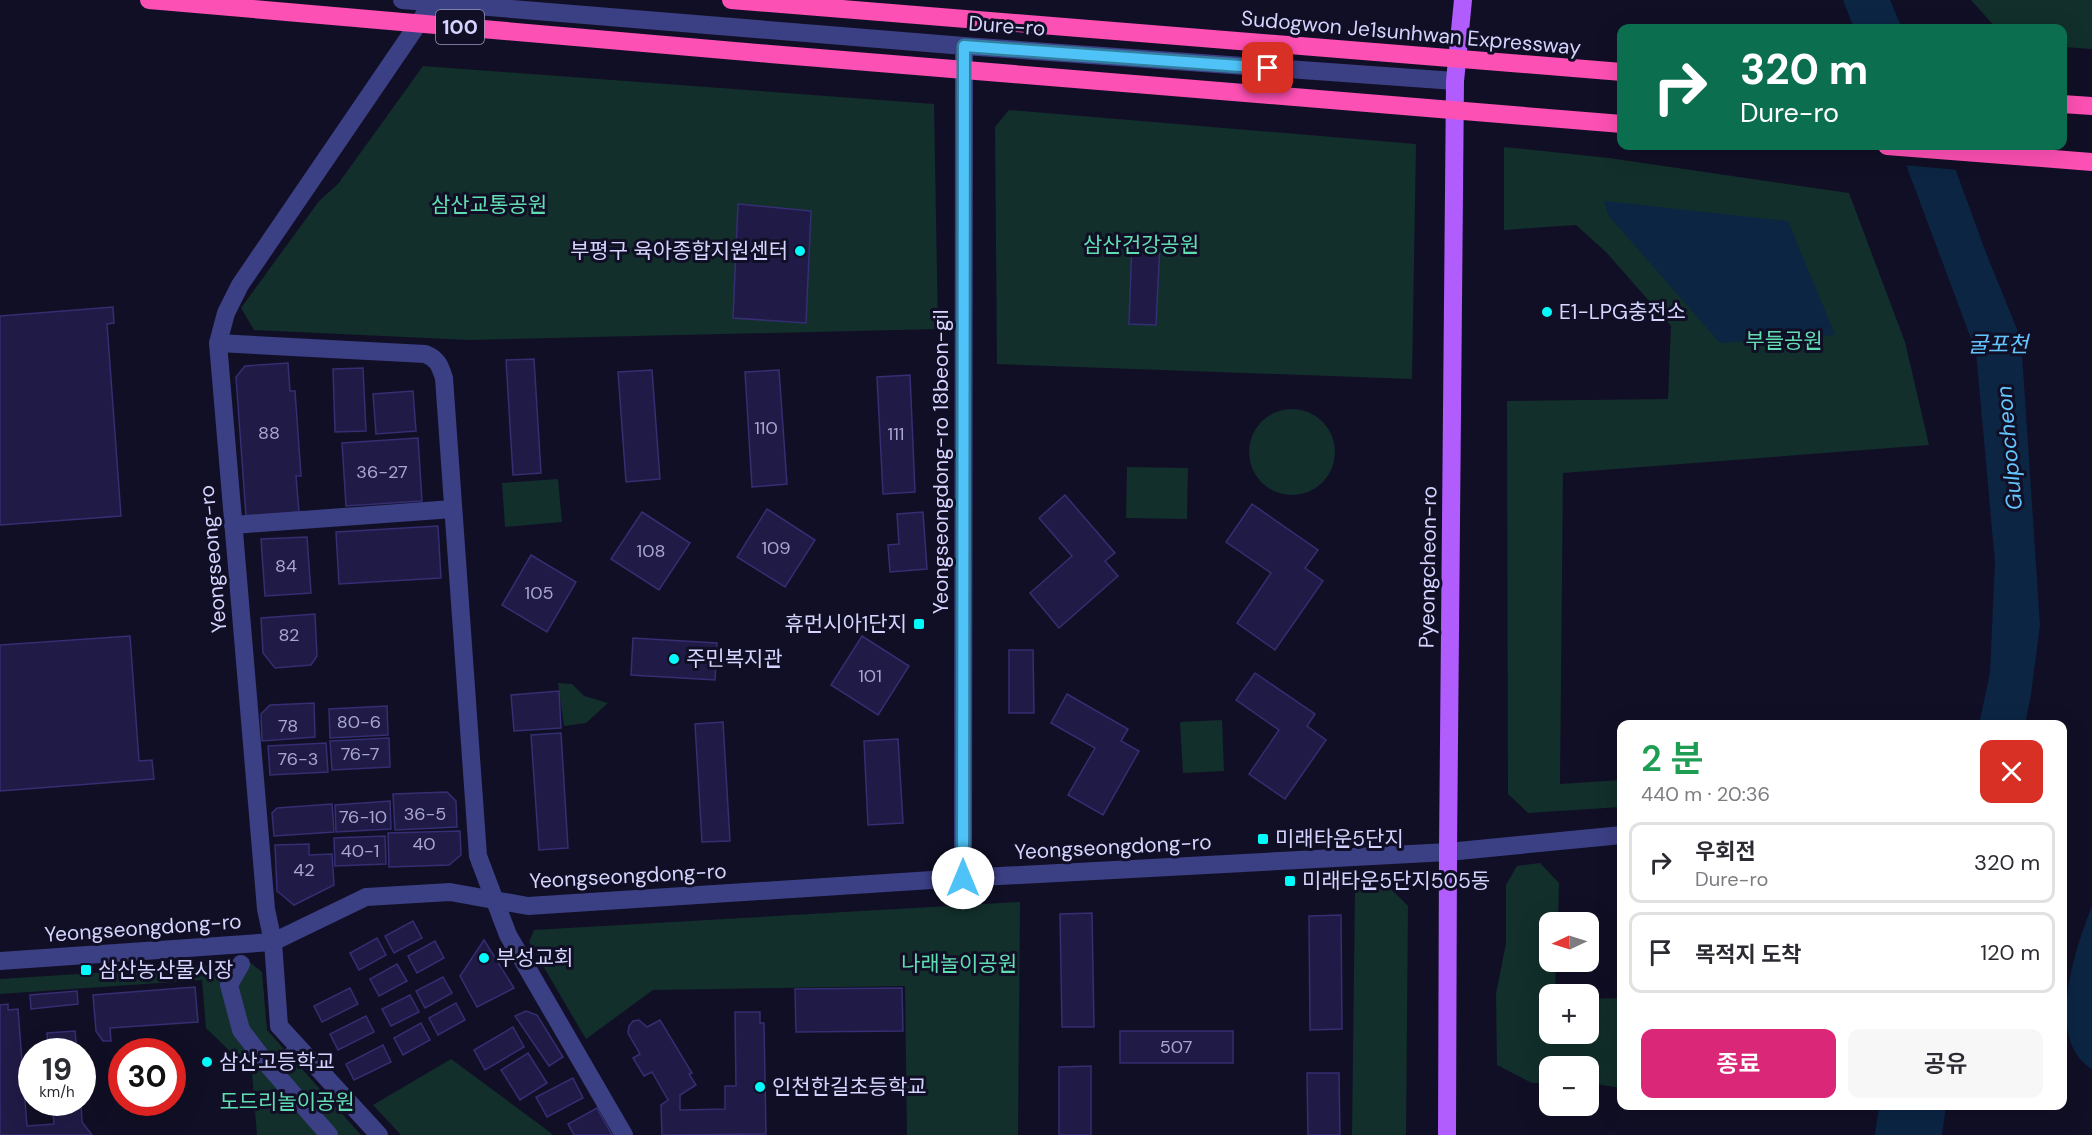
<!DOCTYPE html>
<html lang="ko">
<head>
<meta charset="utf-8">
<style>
  body { margin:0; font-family:"DM Sans","Noto Sans KR",sans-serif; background:#f7f7f7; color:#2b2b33; height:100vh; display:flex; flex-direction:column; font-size:22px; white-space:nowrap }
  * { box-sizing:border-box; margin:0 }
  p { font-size:20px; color:#7c7c81 }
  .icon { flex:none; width:33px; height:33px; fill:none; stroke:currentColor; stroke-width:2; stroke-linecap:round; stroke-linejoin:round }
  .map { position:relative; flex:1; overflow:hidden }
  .details { position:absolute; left:1617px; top:720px; width:450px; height:390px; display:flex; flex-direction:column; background:#fff; border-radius:12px; box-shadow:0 6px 24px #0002 }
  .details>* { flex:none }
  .guide { position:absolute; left:1617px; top:24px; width:450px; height:126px; border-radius:12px; box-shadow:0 6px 24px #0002; background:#0b6e4f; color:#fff; overflow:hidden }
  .needle { width:39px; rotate:266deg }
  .buttons { position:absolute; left:1539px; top:912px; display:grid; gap:12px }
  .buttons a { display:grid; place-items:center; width:60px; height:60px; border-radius:12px; background:#fff; box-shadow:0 6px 24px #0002; font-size:30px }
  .speed { position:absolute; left:18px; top:1038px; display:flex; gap:12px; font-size:30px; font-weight:700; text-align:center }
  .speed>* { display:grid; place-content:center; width:78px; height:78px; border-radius:50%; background:#fff; box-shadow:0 6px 24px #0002; line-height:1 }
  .speed small { font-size:15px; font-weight:400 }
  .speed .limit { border:9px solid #d22; background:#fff; color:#111 }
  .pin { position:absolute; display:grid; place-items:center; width:51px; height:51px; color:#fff; margin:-26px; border-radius:12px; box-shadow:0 3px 9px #0006 }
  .me { position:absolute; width:66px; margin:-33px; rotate:0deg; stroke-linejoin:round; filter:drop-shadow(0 0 4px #0008) }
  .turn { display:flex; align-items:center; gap:21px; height:126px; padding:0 24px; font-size:27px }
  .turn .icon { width:78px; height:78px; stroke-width:2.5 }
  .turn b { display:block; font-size:42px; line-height:51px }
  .round { display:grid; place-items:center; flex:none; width:63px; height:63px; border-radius:12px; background:#f7f7f7 }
  .summary { display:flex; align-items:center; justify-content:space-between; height:102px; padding:0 24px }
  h1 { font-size:36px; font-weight:600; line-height:45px; color:#1e9e55 }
  .button { display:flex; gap:12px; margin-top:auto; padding:12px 24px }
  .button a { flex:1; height:69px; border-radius:12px; background:#db2777; color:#fff; font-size:24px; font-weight:600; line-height:69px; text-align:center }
  .button a+a { background:#f7f7f7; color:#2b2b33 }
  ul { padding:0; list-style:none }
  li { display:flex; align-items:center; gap:18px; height:81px; margin:0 12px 9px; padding:0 12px; border:3px solid #e1e1e2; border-radius:12px }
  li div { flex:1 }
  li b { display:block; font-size:22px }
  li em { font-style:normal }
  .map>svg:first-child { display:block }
</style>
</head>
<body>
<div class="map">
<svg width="2092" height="1135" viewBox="0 0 2092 1135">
  <rect width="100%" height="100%" fill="#110f25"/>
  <!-- green -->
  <g fill="#122f2b">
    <polygon points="1971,0 2092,0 2092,49 2063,47 2062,28 1996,28"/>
    <polygon points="423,66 934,104 938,329 469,340 254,330 241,308 319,201 338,184"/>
    <polygon points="1009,110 1416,144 1412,379 997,364 995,127"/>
    <polygon points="1504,147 1609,158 1849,193 1905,342 1929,445 1563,473 1560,784 1621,780 1621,807 1528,813 1508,794 1507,401 1668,399 1671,326 1606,252 1576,225 1504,230"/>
    <circle cx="1292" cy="452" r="43"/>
    <polygon points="1127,467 1188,468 1187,519 1126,518"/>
    <polygon points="558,479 562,522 505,527 502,483"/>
    <polygon points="558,683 572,684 584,696 608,703 586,723 564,726"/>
    <polygon points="1222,720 1224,771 1183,773 1180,722"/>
    <polygon points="1540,863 1559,883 1558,922 1550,922 1550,962 1556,962 1555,994 1550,994 1550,1034 1588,1034 1589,999 1621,998 1621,1088 1589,1083 1588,1066 1550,1066 1549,1083 1532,1083 1497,1065 1496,994 1506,943 1506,885 1517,866"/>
    <polygon points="1391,889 1408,906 1406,1135 1352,1135 1355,890"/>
    <polygon points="1020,902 1018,1135 907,1135 905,986 653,990 586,1039 529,942 534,930"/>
    <polygon points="251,963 262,972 267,1030 361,1135 257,1135 252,1073 206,1028 202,980 0,994 0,979"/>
    <polygon points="451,1059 543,1127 553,1135 401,1135 373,1105"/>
  </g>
  <!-- water -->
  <g fill="#0b2543">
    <polygon points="1843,0 1890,0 1902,28 1854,28"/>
    <polygon points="1899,146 1947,146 1986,253 2021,339 2040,625 2031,694 2025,724 1979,724 1990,673 1995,562 1976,352"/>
    <polygon points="1604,201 1788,221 1835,335 1720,343 1608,215"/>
    <path d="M2092,906V1069C2043,1040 2076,946 2092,906Z"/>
    <polygon points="1879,1106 1946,1106 1942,1135 1875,1135"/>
  </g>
  <!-- pier -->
  <polygon fill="#110f25" points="1896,146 1950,146 1959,170 1903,165"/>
  <!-- building -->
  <g fill="#201b46" stroke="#342e72" stroke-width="1.5">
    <polygon points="738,204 811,211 806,323 733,318"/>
    <polygon points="1132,241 1160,243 1156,325 1129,324"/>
    <polygon points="113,307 114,323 107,324 121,516 0,525 0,316"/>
    <polygon points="534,359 541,473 513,475 506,360"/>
    <polygon points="288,363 290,391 295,391 301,476 296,476 299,512 246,516 236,377 245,366"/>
    <polygon points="363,368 366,431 335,432 333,369"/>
    <polygon points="652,370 660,479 626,482 618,372"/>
    <polygon points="779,370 787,484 752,487 745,372"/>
    <polygon points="910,375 915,492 883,494 877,377"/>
    <polygon points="413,391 416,431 376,434 373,394"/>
    <polygon points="418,438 422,501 346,506 342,443"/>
    <polygon points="1065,495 1115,553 1105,561 1118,576 1059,628 1030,593 1072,556 1039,518"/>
    <polygon points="1252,504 1318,550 1305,568 1323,581 1275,650 1237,623 1271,573 1226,542"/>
    <polygon points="767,509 815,540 785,587 737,557"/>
    <polygon points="642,512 690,543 659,590 611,559"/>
    <polygon points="923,512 927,569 890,572 888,545 899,544 897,514"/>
    <polygon points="438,526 441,578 339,584 336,532"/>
    <polygon points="307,537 311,593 265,596 261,539"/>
    <polygon points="531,555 576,582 547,632 502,605"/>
    <polygon points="315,614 317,656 311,665 275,668 263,653 261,618"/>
    <polygon points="130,636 139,761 152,760 154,779 0,791 0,645"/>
    <polygon points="862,636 909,666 878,715 831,685"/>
    <polygon points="633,638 717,643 715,680 631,675"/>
    <polygon points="1009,650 1033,650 1034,713 1009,713"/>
    <polygon points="1255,673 1315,714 1307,726 1326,740 1285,799 1249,774 1279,730 1236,700"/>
    <polygon points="559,691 561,728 514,731 511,695"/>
    <polygon points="1067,694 1128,729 1121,741 1139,751 1103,815 1068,795 1095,748 1051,723"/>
    <polygon points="314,703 315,737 262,741 261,714 270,705"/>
    <polygon points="387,706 388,735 330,738 329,709"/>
    <polygon points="723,722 730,841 702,842 695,724"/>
    <polygon points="561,733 568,848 539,850 531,735"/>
    <polygon points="389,738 390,767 332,770 330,741"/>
    <polygon points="898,739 903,823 868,825 864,741"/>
    <polygon points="326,743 328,772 270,775 268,746"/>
    <polygon points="447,792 456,801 457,827 395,830 393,794"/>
    <polygon points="390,801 391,829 336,832 335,805"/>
    <polygon points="332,804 334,832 274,836 272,813 277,808"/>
    <polygon points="460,831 461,855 449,865 389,867 388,833"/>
    <polygon points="385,836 386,864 335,866 334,838"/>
    <polygon points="309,844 309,855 332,854 334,885 294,905 277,891 275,845"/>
    <polygon points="1092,913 1094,1027 1062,1027 1060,914"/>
    <polygon points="1341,915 1342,1029 1310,1030 1309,916"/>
    <polygon points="413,921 422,938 394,953 385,936"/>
    <polygon points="377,938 386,955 359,970 350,953"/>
    <polygon points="484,940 514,988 477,1007 460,976"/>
    <polygon points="435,941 444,958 417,973 408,956"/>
    <polygon points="397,964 407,981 379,996 370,979"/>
    <polygon points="443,977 452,993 425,1008 416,991"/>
    <polygon points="195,987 198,1022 110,1028 111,1041 103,1041 96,1031 93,995"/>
    <polygon points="350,988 358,1004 322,1022 314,1006"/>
    <polygon points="902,988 903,1031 796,1032 795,989"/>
    <polygon points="77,991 78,1004 31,1009 30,995"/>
    <polygon points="410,995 419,1012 391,1026 382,1009"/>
    <polygon points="456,1003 465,1020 438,1035 429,1018"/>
    <polygon points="8,1004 8,1010 18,1009 27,1126 54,1124 52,1102 81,1102 82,1122 92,1135 0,1135 0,1005"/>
    <polygon points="526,1011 537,1015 563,1057 549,1066 515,1016"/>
    <polygon points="735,1012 760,1012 760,1023 764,1023 766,1134 662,1135 661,1105 668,1100 652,1072 644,1076 633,1058 640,1054 628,1033 629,1026 633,1021 639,1020 647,1027 660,1020 692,1073 689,1074 696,1085 680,1095 680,1110 725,1109 725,1086 736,1086"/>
    <polygon points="366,1016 374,1032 338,1050 330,1034"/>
    <polygon points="421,1023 430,1040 403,1055 394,1038"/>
    <polygon points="513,1027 524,1047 485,1070 474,1050"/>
    <polygon points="75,1031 77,1052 48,1052 47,1033"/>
    <rect x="1120" y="1031" width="113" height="32"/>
    <polygon points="383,1045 391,1062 354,1080 346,1064"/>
    <polygon points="528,1053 547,1083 520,1100 501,1070"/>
    <polygon points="1091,1066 1091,1135 1059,1135 1059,1067"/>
    <polygon points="1307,1073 1339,1073 1340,1135 1308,1135"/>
    <polygon points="573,1078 583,1098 547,1117 536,1097"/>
    <polygon points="597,1108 612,1135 574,1135 568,1124"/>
  </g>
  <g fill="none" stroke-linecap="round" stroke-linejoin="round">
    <!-- minor -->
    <g stroke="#3b3f84" stroke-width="18">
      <polyline points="402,0 964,46 1455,81"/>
      <path d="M218,343L425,354C438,359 440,366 444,378L478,856L508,935L624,1135"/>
      <polyline points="233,525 453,509"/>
      <polyline points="963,878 964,46"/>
      <polyline points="0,961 273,942 366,897 450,892 528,906 963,878 1448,852 1622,835"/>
      <polyline points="241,964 229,985 241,1030 267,1064 329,1135"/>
      <polyline points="274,1072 291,1056"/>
      <polyline points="379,1135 279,1026 273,942 266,909 218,343 226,313 240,285 433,2"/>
    </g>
    <!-- major -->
    <polyline stroke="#b15cfd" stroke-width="18" points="1447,1135 1448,852 1455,81 1463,0"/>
    <!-- highway -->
    <g stroke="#fd50b4" stroke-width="18">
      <polyline points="2062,104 2092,106"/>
      <polyline points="1887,146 2092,162"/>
    </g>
    <!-- highway-bridge -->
    <g stroke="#fd50b4" stroke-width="18">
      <polyline points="149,0 770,54 1622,124"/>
      <polyline points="731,0 1622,72"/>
    </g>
  </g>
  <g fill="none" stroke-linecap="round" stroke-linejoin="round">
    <defs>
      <polyline id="route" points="963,878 964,46 1268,68"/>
    </defs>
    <!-- route casing -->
    <use href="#route" stroke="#337fa1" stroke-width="15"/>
    <!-- route -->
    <use href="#route" stroke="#4fc3f7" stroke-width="10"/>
  </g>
  <!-- markers -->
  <g fill="#03fbfb" stroke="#110f25" stroke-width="2">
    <circle cx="800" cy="251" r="6"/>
    <circle cx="1547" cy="312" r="6"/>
    <rect x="913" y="618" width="12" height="12" rx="3"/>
    <circle cx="674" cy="659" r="6"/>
    <rect x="1257" y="833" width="12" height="12" rx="3"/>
    <rect x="1284" y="875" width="12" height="12" rx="3"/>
    <circle cx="484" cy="958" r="6"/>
    <rect x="80" y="964" width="12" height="12" rx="3"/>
    <circle cx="207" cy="1062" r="6"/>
    <circle cx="760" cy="1087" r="6"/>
  </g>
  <g text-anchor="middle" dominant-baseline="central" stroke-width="6" stroke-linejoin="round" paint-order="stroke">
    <!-- number labels -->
    <g font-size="18" fill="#a7a6d0">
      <text x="766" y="428">110</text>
      <text x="269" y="433">88</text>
      <text x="896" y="434">111</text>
      <text x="382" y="472">36-27</text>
      <text x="776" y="548">109</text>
      <text x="651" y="551">108</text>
      <text x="286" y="566">84</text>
      <text x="539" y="593">105</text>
      <text x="289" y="635">82</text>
      <text x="870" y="676">101</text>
      <text x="359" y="722">80-6</text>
      <text x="288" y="726">78</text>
      <text x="360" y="754">76-7</text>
      <text x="298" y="759">76-3</text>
      <text x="425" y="814">36-5</text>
      <text x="363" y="817">76-10</text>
      <text x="424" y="844">40</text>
      <text x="360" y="851">40-1</text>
      <text x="304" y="870">42</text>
      <text x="1176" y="1047">507</text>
    </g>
    <!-- shield labels -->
    <rect fill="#110f25" stroke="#9a99bd" stroke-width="1.5" x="436" y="10" width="48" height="34" rx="4.5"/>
    <g font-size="20" font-weight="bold" fill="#d4d4fe">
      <text x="460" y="27">100</text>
    </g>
    <!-- street labels -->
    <g font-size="21" fill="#d4d4fe" stroke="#110f25">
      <text transform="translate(1007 26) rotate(4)">Dure-ro</text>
      <text transform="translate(1411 33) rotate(5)">Sudogwon Je1sunhwan Expressway</text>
      <text transform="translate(941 462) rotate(-90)">Yeongseongdong-ro 18beon-gil</text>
      <text transform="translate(213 559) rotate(-95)">Yeongseong-ro</text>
      <text transform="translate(1428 567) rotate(-89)">Pyeongcheon-ro</text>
      <text transform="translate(1113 847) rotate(-3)">Yeongseongdong-ro</text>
      <text transform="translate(628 876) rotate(-3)">Yeongseongdong-ro</text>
      <text transform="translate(143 928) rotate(-4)">Yeongseongdong-ro</text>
    </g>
    <!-- park labels -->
    <g font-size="21" fill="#60deb2" stroke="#110f25">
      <text x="489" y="205">삼산교통공원</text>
      <text x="1141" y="245">삼산건강공원</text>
      <text x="1784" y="341">부들공원</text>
      <text x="959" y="964">나래놀이공원</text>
      <text x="287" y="1102">도드리놀이공원</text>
    </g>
    <!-- poi labels -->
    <g font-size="21" fill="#d4d4fe" stroke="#110f25" text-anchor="start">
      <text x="788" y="251" text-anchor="end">부평구 육아종합지원센터</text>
      <text x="1559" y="312">E1-LPG충전소</text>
      <text x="907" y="624" text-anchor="end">휴먼시아1단지</text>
      <text x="686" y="659">주민복지관</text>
      <text x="1275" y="839">미래타운5단지</text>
      <text x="1302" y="881">미래타운5단지505동</text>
      <text x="496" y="958">부성교회</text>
      <text x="98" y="970">삼산농산물시장</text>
      <text x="219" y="1062">삼산고등학교</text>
      <text x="772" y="1087">인천한길초등학교</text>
    </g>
    <!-- water labels -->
    <g font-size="22" font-style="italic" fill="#63c5fd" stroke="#110f25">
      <text x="1998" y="344">굴포천</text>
      <text transform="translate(2009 448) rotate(-95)">Gulpocheon</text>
    </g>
  </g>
</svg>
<div class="buttons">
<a><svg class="needle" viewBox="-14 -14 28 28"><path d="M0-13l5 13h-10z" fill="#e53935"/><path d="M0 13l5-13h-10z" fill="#7c7c81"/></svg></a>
<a>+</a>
<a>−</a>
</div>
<div class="speed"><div>19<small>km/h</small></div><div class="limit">30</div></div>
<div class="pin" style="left:1268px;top:68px;background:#d93025"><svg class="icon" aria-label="arrive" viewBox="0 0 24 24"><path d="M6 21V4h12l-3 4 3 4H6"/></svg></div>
<svg class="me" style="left:963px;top:878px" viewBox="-20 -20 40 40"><circle r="19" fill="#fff"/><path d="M0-13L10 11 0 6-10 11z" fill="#4fc3f7"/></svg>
<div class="guide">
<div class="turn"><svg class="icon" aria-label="right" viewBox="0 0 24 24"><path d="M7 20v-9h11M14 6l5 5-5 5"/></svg><div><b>320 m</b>Dure-ro</div></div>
</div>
<section class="details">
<div class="summary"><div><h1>2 분</h1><p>440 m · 20:36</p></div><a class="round" style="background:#d93025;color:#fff"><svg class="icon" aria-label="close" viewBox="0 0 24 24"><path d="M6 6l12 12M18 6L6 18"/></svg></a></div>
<ul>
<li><svg class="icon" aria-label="right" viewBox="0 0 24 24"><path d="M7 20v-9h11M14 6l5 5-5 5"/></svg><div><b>우회전</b><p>Dure-ro</p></div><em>320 m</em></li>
<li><svg class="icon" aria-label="arrive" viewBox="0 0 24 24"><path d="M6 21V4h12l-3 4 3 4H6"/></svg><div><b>목적지 도착</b></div><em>120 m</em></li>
</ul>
<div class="button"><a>종료</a><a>공유</a></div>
</section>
</div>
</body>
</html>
